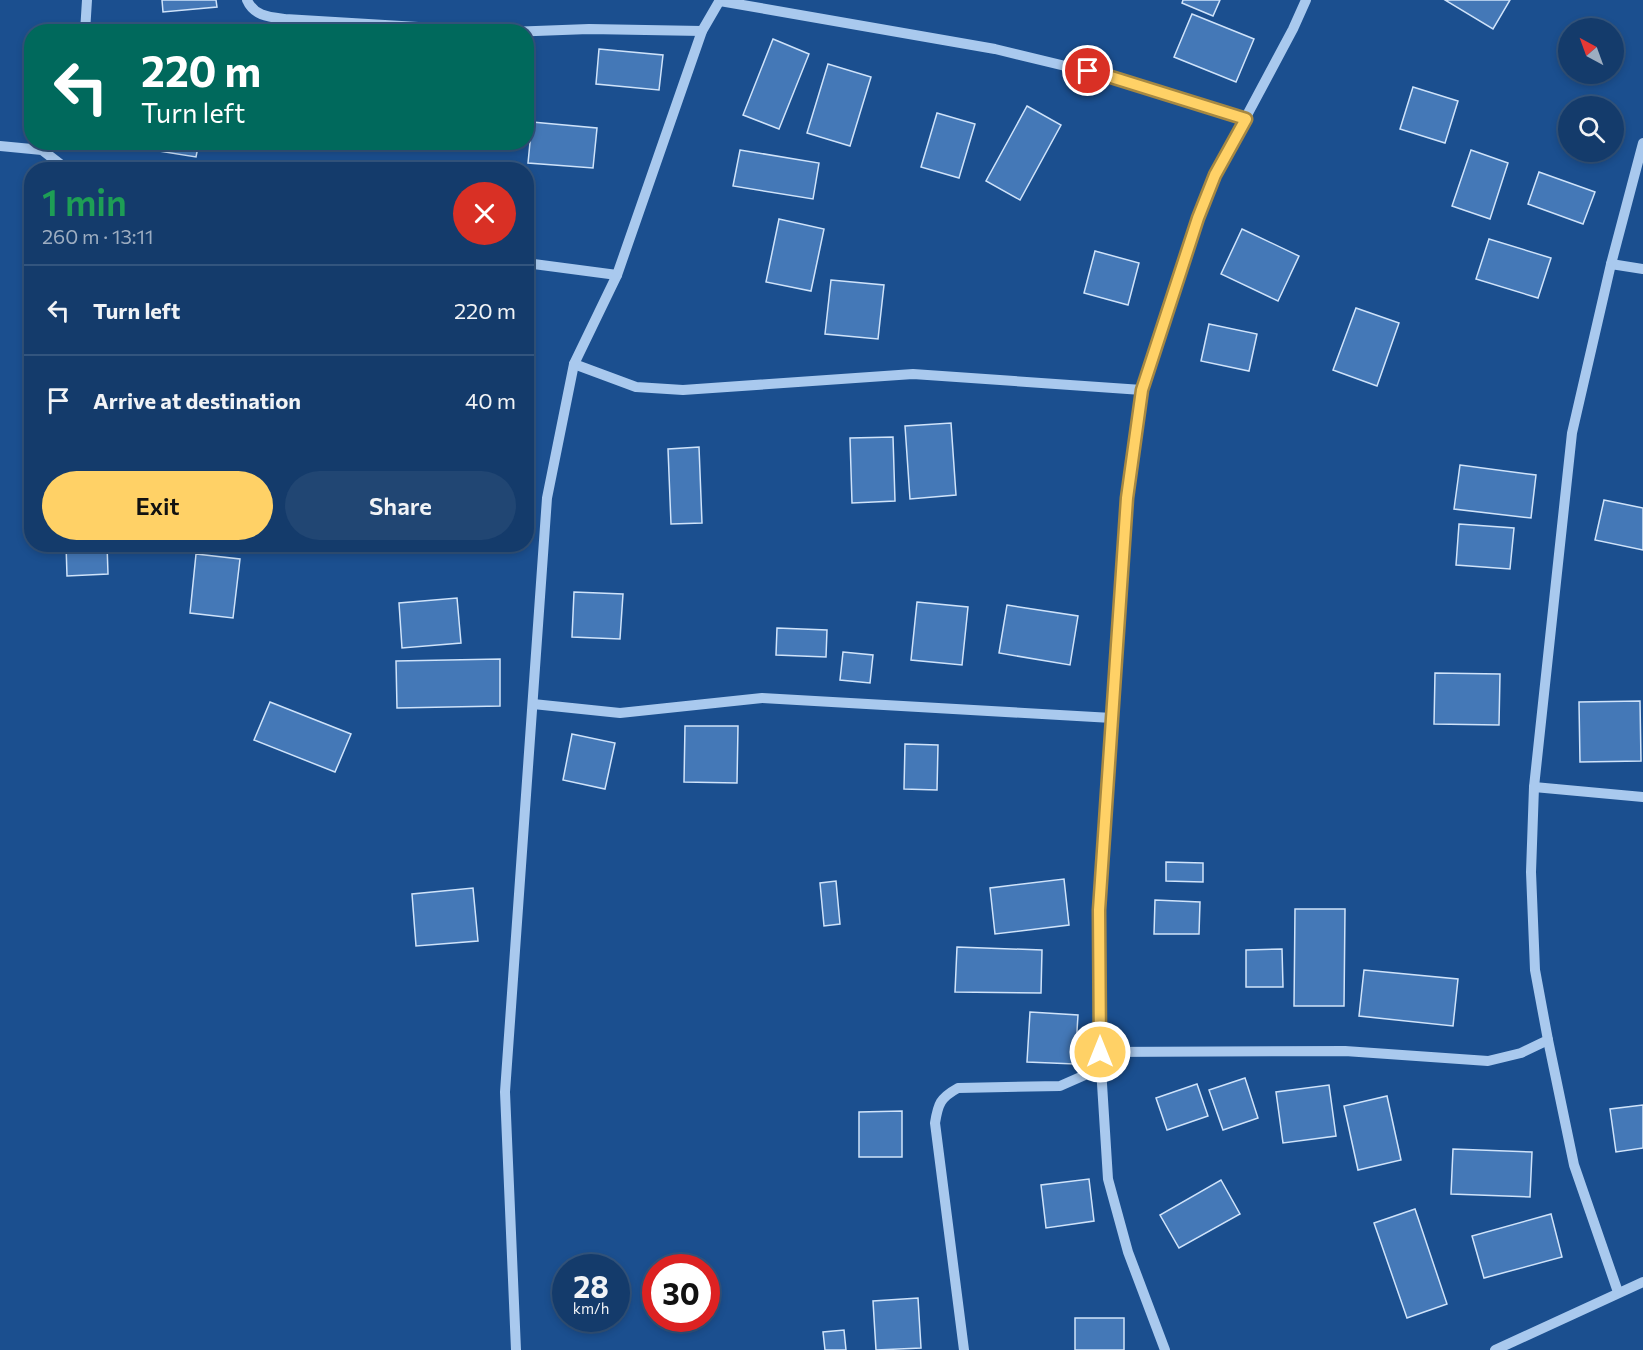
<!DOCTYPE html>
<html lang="en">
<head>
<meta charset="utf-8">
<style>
  body { margin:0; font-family:Commissioner,sans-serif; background:#214673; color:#f1f3f6; height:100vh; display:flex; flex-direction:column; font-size:22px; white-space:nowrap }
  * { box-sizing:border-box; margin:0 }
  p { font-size:20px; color:#9dadc1 }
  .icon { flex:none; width:33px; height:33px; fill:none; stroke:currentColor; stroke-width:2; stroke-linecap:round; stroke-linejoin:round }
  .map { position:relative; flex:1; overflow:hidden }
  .sheet { position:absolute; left:24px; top:162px; width:510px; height:390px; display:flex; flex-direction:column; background:#143b6b; border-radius:24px; box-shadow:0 3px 9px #0003,0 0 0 2px #33557e }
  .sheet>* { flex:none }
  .guide { position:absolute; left:24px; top:24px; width:510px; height:126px; border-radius:24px; box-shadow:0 3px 9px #0003,0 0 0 2px #33557e; background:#00695c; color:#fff; overflow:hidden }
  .needle { width:39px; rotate:319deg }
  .controls { position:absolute; left:1558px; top:18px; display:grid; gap:12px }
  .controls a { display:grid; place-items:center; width:66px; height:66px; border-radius:50%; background:#143b6b; box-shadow:0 3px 9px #0003,0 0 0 2px #33557e; font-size:30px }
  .speed { position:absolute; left:552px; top:1254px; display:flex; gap:12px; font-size:30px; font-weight:700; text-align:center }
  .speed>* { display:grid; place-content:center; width:78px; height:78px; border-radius:50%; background:#143b6b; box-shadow:0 3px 9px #0003,0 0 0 2px #33557e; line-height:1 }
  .speed small { font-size:15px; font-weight:400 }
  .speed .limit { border:9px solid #d22; background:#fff; color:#111 }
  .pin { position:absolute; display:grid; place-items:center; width:51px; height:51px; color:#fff; margin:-26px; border:3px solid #fff; border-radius:50%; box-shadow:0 2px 6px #0007 }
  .me { position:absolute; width:66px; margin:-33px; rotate:0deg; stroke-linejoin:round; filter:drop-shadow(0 0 4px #0008) }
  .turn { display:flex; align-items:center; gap:21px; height:126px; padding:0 18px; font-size:27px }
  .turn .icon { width:78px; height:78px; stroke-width:2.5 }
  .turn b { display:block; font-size:42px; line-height:51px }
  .round { display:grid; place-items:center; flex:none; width:63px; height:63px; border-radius:32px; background:#214673 }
  .headline { display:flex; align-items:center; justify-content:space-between; height:102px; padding:0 18px }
  h1 { font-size:36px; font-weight:600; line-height:45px; color:#1e9e55 }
  .primary-button { display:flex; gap:12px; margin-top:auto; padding:12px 18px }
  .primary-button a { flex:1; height:69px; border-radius:36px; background:#ffd166; color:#111; font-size:24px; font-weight:600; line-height:69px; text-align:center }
  .primary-button a+a { background:#214673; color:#f1f3f6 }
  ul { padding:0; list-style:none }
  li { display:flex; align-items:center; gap:18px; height:90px; padding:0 18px; border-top:2px solid #33557e }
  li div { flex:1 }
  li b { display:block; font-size:22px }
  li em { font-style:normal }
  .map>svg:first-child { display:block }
</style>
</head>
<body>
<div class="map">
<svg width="1643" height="1350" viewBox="0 0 1643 1350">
  <rect width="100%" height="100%" fill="#1b4f8f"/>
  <!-- building -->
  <g fill="#4478b7" stroke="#cfe3fa" stroke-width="1.5">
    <polygon points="162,0 216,0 217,7 163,12"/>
    <polygon points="1183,0 1220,0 1213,16 1182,3"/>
    <polygon points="1445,0 1510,0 1493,29"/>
    <polygon points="1192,14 1254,39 1236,82 1174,57"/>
    <polygon points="773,39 809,54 779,129 743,115"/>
    <polygon points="599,49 663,55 659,90 596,84"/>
    <polygon points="828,64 871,77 850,146 807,133"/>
    <polygon points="1413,87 1458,101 1445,143 1400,129"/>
    <polygon points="1027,106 1061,125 1020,200 986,181"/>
    <polygon points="937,113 975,124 959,178 921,167"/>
    <polygon points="532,122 597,128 593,168 528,163"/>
    <polygon points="134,142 199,142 196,157 133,147"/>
    <polygon points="740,150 819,163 813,199 733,186"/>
    <polygon points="1471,150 1508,163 1490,219 1452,206"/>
    <polygon points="1539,172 1595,192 1583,224 1528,204"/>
    <polygon points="779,219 824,229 811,291 766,282"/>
    <polygon points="1242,229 1299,256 1278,301 1221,274"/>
    <polygon points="1489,239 1551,258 1538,298 1476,279"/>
    <polygon points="1095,251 1139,263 1128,305 1084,293"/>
    <polygon points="831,280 884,285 878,339 825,334"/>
    <polygon points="1356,308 1399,323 1377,386 1333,370"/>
    <polygon points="1209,324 1257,334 1249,371 1201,361"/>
    <polygon points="951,423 956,495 910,499 905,426"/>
    <polygon points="893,437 895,501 852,503 850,438"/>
    <polygon points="699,447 702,523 671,524 668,449"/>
    <polygon points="1460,465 1536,475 1531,518 1454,509"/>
    <polygon points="1604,500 1643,508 1643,550 1595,540"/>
    <polygon points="1459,524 1514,528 1510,569 1456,565"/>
    <polygon points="66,544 107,544 108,574 67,576"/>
    <polygon points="196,554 240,559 233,618 190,613"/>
    <polygon points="574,592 623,594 620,639 572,637"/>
    <polygon points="457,598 461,643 402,648 399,603"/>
    <polygon points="917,602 968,607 962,665 911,660"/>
    <polygon points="1007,605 1078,616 1070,665 999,653"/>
    <polygon points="777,628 827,630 826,657 776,655"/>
    <polygon points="843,652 873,655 870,683 840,680"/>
    <polygon points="500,659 500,706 397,708 396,661"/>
    <polygon points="1435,673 1500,674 1499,725 1434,724"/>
    <polygon points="1640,701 1641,761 1580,762 1579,702"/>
    <polygon points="270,702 351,734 335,772 254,740"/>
    <polygon points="685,726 738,726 737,783 684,782"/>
    <polygon points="572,734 615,743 605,789 563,780"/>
    <polygon points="905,744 938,745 937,790 904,789"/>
    <polygon points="1166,862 1203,863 1203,882 1166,881"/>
    <polygon points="1064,879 1069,925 995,934 990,888"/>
    <polygon points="836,881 840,924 824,926 820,883"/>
    <polygon points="473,888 478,941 416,946 412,894"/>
    <polygon points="1155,900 1200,902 1199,934 1154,934"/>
    <polygon points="1295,909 1345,909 1344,1006 1294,1006"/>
    <polygon points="957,947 1042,950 1041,993 955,992"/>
    <polygon points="1282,949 1283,987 1246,987 1246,950"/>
    <polygon points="1364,970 1458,979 1453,1026 1359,1016"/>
    <polygon points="1030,1012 1078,1015 1075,1064 1027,1062"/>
    <polygon points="1245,1078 1258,1118 1223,1130 1209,1090"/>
    <polygon points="1197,1084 1208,1116 1167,1130 1156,1098"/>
    <polygon points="1329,1085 1336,1136 1283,1143 1276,1092"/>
    <polygon points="1387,1096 1401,1160 1358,1170 1344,1106"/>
    <polygon points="1643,1105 1643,1148 1616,1152 1610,1109"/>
    <polygon points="902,1111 902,1157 859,1157 859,1112"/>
    <polygon points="1453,1149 1532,1152 1530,1197 1451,1194"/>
    <polygon points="1089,1179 1094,1221 1046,1228 1041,1185"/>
    <polygon points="1221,1180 1240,1214 1179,1248 1160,1215"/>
    <polygon points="1415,1209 1447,1304 1407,1318 1374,1223"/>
    <polygon points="1551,1214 1562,1257 1484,1278 1472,1236"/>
    <polygon points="918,1298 921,1348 876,1350 873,1301"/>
    <rect x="1075" y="1318" width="49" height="32"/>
    <polygon points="844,1330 846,1350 825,1350 823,1332"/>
  </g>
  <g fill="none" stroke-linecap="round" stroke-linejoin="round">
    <!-- minor -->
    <g stroke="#a9c9ee" stroke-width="10">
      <path d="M247,0C254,16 269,17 285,19L501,32"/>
      <polyline points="720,1 995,49 1111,77 1246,119"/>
      <polyline points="85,32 87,0"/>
      <polyline points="509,32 589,29 702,31"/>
      <polyline points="0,146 42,150 68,170"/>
      <polyline points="42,150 52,142"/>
      <polyline points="526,263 617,275"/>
      <polyline points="1611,264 1643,269"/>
      <polyline points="574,364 636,387 683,390 913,374 1142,390"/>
      <polyline points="533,704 620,713 762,698 1112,718"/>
      <polyline points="1534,787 1643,797"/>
      <polyline points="1548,1040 1574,1165 1618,1292"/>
      <polyline points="1100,1052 1345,1051 1488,1061 1521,1053 1548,1040 1535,970 1531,872 1534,787 1572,433 1611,264 1643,143"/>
      <polyline points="516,1350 505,1092 547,498 574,364 617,275 702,31 720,0"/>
      <path d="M964,1350L935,1123C938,1104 940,1098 958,1088L1060,1086L1085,1075L1100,1052"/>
      <polyline points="1165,1350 1128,1252 1108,1179 1100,1052 1099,910 1127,498 1142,390 1198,217 1215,175 1293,29 1306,0"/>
      <polyline points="1495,1350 1643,1282"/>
    </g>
  </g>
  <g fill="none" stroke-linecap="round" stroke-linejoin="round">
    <defs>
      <polyline id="route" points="1088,71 1111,77 1246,119 1215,175 1198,218 1142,390 1127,498 1099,910 1100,1052"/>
    </defs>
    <!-- route casing -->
    <use href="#route" stroke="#a68842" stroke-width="15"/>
    <!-- route -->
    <use href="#route" stroke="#ffd166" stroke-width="10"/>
  </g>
</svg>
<div class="controls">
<a><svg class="needle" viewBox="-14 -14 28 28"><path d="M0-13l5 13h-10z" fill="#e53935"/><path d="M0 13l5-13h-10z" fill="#9dadc1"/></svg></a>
<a><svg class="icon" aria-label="search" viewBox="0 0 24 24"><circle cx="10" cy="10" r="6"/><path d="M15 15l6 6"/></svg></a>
</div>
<div class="speed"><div>28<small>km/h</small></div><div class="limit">30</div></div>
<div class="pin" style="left:1088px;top:71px;background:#d93025"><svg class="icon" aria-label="arrive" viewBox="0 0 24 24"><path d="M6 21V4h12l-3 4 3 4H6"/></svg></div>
<svg class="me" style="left:1100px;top:1052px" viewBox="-20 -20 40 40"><circle r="17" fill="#ffd166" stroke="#fff" stroke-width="3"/><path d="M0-11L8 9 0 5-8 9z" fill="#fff"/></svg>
<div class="guide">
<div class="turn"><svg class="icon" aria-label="left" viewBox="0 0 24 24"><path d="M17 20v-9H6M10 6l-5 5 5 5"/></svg><div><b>220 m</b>Turn left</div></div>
</div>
<section class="sheet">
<div class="headline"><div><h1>1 min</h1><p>260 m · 13:11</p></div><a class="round" style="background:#d93025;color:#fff"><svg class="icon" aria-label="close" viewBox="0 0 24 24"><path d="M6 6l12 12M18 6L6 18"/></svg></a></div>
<ul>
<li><svg class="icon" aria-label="left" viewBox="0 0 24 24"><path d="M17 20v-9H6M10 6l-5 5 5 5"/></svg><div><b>Turn left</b></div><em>220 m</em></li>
<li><svg class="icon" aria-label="arrive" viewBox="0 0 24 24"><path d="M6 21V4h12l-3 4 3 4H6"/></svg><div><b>Arrive at destination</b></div><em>40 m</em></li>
</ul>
<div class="primary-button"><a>Exit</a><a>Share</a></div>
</section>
</div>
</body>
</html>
